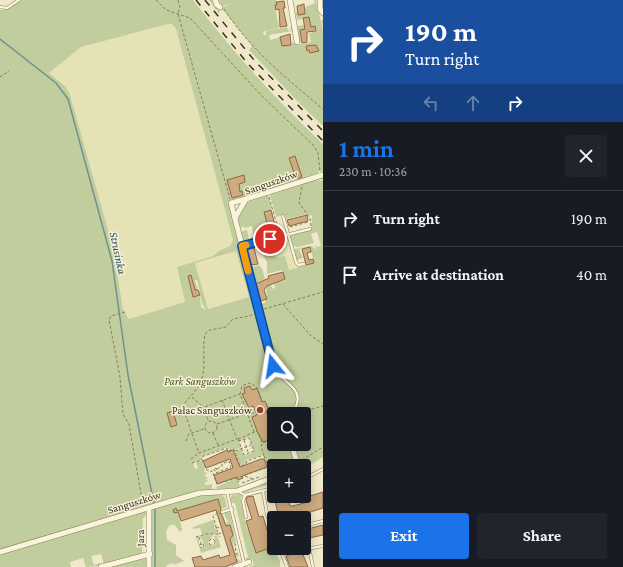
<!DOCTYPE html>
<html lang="en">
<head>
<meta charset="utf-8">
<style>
  body { margin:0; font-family:"Crimson Pro",serif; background:#20242c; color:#f1f3f6; height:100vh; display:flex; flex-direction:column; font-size:15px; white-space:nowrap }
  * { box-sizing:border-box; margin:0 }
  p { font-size:13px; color:#9ea1a6 }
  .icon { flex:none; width:22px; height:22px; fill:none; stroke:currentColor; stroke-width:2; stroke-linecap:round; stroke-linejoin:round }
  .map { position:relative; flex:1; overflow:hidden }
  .details { display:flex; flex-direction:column; background:#171b24; width:300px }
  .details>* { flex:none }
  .hud { background:#1a4fa0; color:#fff; overflow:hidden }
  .controls { position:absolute; left:267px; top:407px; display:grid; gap:8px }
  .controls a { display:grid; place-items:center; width:44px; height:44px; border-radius:4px; background:#171b24; box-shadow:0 2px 10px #0003; font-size:20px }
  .pin { position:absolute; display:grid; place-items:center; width:34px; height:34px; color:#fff; margin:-17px; border:2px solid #fff; border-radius:50%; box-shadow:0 1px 4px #0007 }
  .me { position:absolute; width:44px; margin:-22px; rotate:345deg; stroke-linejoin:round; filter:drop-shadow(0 0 3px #0008) }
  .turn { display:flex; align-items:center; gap:14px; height:84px; padding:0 16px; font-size:18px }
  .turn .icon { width:52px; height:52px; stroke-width:2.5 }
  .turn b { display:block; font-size:28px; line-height:34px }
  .lanes { display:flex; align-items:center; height:38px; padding:0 16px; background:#0003; justify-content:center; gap:20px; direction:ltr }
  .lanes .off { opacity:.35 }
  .round { display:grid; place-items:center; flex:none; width:42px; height:42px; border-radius:4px; background:#20242c }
  .summary { display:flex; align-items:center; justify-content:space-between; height:68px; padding:0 16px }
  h1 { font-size:24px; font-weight:700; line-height:30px; color:#1a73e8 }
  .action { display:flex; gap:8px; margin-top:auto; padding:8px 16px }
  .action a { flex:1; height:46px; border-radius:4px; background:#1a73e8; color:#fff; font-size:16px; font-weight:700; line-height:46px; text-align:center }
  .action a+a { background:#20242c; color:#f1f3f6 }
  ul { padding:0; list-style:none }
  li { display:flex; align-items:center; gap:12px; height:56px; padding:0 16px; border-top:1px solid #363941 }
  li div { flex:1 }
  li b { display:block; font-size:15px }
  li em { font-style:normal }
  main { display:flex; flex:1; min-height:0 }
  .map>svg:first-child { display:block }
</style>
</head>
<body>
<main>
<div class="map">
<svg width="323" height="567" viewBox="0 0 323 567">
  <rect width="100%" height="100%" fill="#efe9c9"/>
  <!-- farmland -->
  <g fill="#e5e3b6">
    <polygon points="168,24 172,24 176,29 233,240 230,246 219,251 213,256 177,267 185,302 129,319 123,309 113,248 49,73 81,47"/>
    <polygon points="287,240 299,267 289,270 276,259 272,243"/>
    <polygon points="236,251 249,297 208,309 195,263"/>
  </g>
  <!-- green -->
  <g fill="#c1cd9c" fill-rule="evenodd">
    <path d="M21,0H193C233,52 276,100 323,144V173L320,171L318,172V175L228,202L257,308L259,305L266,302L265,300L259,302L255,290L259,301L267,299L266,282H269L273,289L275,288L274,283L285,280L282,270L267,274V262L257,245L286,238L287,240L272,244L276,258L285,256L289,270L314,263L310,247L299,249L303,258L297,260L294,249L312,246L316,250L315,245L317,247L321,246L317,232L311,234L314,243L298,247L293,246L290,236L311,229L312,216L307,214L286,219L284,215L276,217L270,195L314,181L323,180V457L304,469V466H274V483L243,493L244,490L272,479L263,455L246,460V463L240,465L235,451L241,449L244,456L254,452L249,437L239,441L238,439L241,448L229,450L228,447L200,457L201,460L193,462L195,469L198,468L196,462L202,461L205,470L204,472L208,473L205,474L206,477H209L206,479L208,481H211L205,482V485L212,484V490L0,550V10L8,9ZM168,24H172L176,29L233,240L230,246L219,251L213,256L177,267L185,302L129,319L123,309L113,248L70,95L66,87L49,73L81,47ZM244,175L245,182L239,184L240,192L242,191L243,195L232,198L228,181ZM236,251L249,297L208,309L195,263ZM191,275L195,290H198L195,280H197C200,289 200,303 206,310L201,307L200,295L193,297L188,276ZM274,414H304V444H274Z"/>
    <polygon points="209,0 213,0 220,8 234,3 222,6 218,0 276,0 277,5 275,6 279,28 264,31 263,32 264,35 266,35 266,31 287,27 289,31 290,31 292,26 292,31 269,35 270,40 281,37 282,46 295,42 296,45 311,42 309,34 316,31 315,27 300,30 302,43 299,41 298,26 310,24 309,17 297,20 295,10 298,15 304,14 306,7 315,3 314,0 316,0 323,30 323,126 299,103 301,101 298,102 249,50 252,46 224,11 221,10 218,13 217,11 218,9 216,10"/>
    <polygon points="268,195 272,208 264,212 269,231 276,229 276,225 279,234 261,239 260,235 255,236 257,241 247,243 242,242 240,232 247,230 249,239 254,237 252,226 245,228 243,226 239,229 237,220 246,201"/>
    <polygon points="259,265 262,268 265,279 255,284 255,288 249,268"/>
    <polygon points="236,478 241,488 217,489 216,487"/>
    <polygon points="221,494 225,498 227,507 220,509 177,511 176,508 173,510 174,513 178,512 182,530 180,532 175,525 170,525 166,531 167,540 176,545 176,555 184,561 173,565 173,563 167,565 166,567 151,567 152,509 202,495"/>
    <polygon points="242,494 241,501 247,529 249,529 256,552 272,547 280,561 280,567 248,567 254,565 252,559 247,560 245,559 248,557 235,503 232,503 230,499 232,495"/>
    <polygon points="147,511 148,514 143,518 142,554 104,565 101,554 91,556 94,565 100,563 100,566 86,567 83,558 70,562 71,567 0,567 0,554"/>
    <polygon points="228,512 230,513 236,542 233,543 235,554 239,554 239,556 236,557 237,559 240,560 237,564 225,567 237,563 230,539 232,538 225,524 228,522 224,514"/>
    <polygon points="213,520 217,534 202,534 200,528 193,529 193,527"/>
    <polygon points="206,534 213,535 208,542 212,546 216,544 214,536 217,535 221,547 201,553 196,537 198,537 200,549 205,547 200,536"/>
    <polygon points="146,556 147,567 106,567"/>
  </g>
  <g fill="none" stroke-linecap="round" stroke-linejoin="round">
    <!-- stream -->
    <g stroke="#70928e" stroke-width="1.5">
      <polyline points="0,39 56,83 68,99 112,261 128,375 154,504"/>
      <polyline points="155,567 155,508"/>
    </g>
  </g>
  <!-- building -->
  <g fill="#cdaa7f" stroke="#8b6943">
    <polygon points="284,1 285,8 283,8 287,26 280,27 279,9 276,10 275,5 277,5 276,2"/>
    <polygon points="304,4 305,14 298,15 297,6"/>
    <polygon points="309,17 311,27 315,26 316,31 307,32 307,42 302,43 300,30 305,29 303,18"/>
    <polygon points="290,34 291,45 282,46 280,37"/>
    <polygon points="316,45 319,51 310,53 309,50 307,51 306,46"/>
    <polygon points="295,156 302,177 296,179 289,158"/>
    <polygon points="244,175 245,182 239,184 240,192 242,191 243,195 232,198 227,180"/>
    <polygon points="271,210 276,229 269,231 264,212"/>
    <polygon points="307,215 308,221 289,226 287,220"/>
    <polygon points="310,247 311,252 307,253 309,260 313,259 314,263 306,265 302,249"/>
    <polygon points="254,248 258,264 251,265 247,250"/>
    <polygon points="283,272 285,279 267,286 264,290 267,299 260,301 256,284 269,278 268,276"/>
    <polygon points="191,275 195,290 198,290 200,295 193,297 188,276"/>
    <polygon points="250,386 252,390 257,388 262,402 265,401 269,410 266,411 274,434 272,439 263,442 257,431 252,417 257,415 253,406 249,408 242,394 245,393 244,388"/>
    <polygon points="173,411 177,425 171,427 167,413"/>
    <polygon points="227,450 228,452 233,450 240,467 261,459 264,459 267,467 242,476 243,478 238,480 237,477 217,484 214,475 233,468 230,459 206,468 203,461"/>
    <polygon points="323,492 323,508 301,515 301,518 279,518 274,496 287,496 290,506 293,506 311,501 310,496"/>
    <polygon points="253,496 259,517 263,516 272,547 256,553 246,521 252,519 246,500 247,497"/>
    <polygon points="218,499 221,509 220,513 222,515 226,526 230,525 233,535 230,539 237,562 225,567 195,567 192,558 201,556 203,560 219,555 220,558 230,555 216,510 181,521 178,512 174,513 173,510 176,508 177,511"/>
    <polygon points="323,525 323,535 304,539 304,530"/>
    <polygon points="301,550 308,567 290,567 286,556"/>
  </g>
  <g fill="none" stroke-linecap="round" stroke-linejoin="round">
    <defs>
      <g id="service">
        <polyline points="0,7 7,8 19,0"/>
        <polyline points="283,216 296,262 298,265 304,264"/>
        <polyline points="242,246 310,229"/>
        <path d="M260,316C264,332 267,350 273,365C281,385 310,387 292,414"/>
        <polyline points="304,479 323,469"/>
        <polyline points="237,491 245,495 243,501 246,517"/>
        <polyline points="263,491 267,514 274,537"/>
        <polyline points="227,492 244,563"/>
        <polyline points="245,495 274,488"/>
        <polyline points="222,512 232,509"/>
        <polyline points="311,524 323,521"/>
        <polyline points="304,547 312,548 323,546"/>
        <polyline points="277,548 282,554"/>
        <polyline points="309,548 313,567"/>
        <polyline points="287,567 282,554 299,548"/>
      </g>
      <g id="minor">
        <polyline points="215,0 217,5 220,7"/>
        <polyline points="290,0 297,42"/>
        <polyline points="320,0 320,9 323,13"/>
        <polyline points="246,199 231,203 260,316"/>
        <polyline points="235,218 246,199 323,175"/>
        <polyline points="291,444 297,462 296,466"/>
        <polyline points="0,552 175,500 200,493 237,491 274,477"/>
        <polyline points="101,567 150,554"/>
        <polyline points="149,567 149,508"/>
        <polyline points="235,567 249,562"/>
      </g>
    </defs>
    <!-- service casing -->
    <use href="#service" stroke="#8b7c5d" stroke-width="3.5"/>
    <!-- minor casing -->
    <use href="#minor" stroke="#8b7c5d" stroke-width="6"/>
    <!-- path -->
    <g stroke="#8b7c5d" stroke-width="1" stroke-dasharray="3 2" stroke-linecap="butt">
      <polyline points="156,0 166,10 190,18 260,94 314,146 318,153 320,172"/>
      <polyline points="178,0 180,7 178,14 230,199"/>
      <path d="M224,9C250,49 287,79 323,109"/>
      <polyline points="323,20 323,26"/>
      <polyline points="0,77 9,71"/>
      <polyline points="302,187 299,203 310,218 311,226"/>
      <polyline points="269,197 279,232"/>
      <polyline points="268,211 272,209"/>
      <polyline points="290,227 308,222"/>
      <polyline points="283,304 311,336 323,344"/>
      <polyline points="264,309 323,292"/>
      <polyline points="125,312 111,316 109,320 120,377 123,414 129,424 142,500 147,504"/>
      <polyline points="192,397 203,407 208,420"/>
      <polyline points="222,400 237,439 199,453 185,414 240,394"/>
      <polyline points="247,411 252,409 254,413 248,415"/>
      <path d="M180,412C185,399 198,392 202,378C206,364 202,349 205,334L210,330L226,327L233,319L249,316L254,314"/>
      <polyline points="297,413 323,406"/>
      <polyline points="179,416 185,414"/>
      <circle cx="211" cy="427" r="6"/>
      <polyline points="217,424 246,414"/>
      <polyline points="272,429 274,433"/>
      <polyline points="254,432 240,394 242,386 249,383 256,386 263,402"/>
      <polyline points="213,433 218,445"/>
      <polyline points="238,439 244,455 254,451 249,438 239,441"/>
      <polyline points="238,439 257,431 262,442"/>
      <polyline points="244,440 248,452"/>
      <polyline points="186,441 189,434 204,429"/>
      <polyline points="235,451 251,445"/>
      <polyline points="264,456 271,473"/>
      <polyline points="191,459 199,453"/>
      <polyline points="202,460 206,469 210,472 214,470"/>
      <polyline points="302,460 323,447"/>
      <polyline points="192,463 202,460 201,457 227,448 228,451 234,449 240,466 246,464 247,461 264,455 261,447 262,443 274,439"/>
      <polygon points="215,468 217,469 216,471 214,470"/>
      <polyline points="217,469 222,466 222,464 229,461 231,467 213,474 217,484 236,478 238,482 241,480"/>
      <polyline points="245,476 253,479"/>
      <polyline points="240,477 268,467"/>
      <polyline points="242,483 259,477"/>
      <polyline points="218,513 213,516 218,534 224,532"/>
      <polyline points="216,528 222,527"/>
      <polyline points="196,537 206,534 218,534 220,537"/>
      <polyline points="199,537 201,544"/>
      <circle cx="212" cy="542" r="3"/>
      <polyline points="235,543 236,554 238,553"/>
      <polygon points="203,544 204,547 201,548 199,545"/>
    </g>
    <!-- service -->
    <use href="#service" stroke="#f9f4dc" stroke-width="2.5"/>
    <!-- minor -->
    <use href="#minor" stroke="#f9f4dc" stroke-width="5"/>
    <!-- rail -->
    <g stroke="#3c3121" stroke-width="1.5" stroke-dasharray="7 7" stroke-linecap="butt">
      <polyline points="196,0 248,64 323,141"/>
      <polyline points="205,0 254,60 323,131"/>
    </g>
  </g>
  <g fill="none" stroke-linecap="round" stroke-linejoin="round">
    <defs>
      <polyline id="route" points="270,239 242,246 273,366"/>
    </defs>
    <!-- route casing -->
    <use href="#route" stroke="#114b97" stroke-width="10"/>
    <!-- route -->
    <use href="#route" stroke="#1a73e8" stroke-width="7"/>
    <!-- slow -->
    <polyline stroke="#f59e0b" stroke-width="7" points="246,245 242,246 248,271"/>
  </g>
  <!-- markers -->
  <circle fill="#9b3b2d" stroke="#f6f1d8" stroke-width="1.5" cx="260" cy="410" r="4"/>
  <g text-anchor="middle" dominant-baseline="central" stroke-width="3" stroke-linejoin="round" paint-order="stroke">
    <!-- street labels -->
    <g font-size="11" fill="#3c3121" stroke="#f6f1d8">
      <text transform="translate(271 182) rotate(-19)">Sanguszków</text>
      <text transform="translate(134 502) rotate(-17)">Sanguszków</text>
      <text transform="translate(140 538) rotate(-91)">Jara</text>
    </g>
    <!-- park labels -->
    <g font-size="11" font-style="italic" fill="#455827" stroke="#f6f1d8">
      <text x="200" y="381">Park Sanguszków</text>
    </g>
    <!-- poi labels -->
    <g font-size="11" fill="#3c3121" stroke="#f6f1d8" text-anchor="end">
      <text x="252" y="410">Pałac Sanguszków</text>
    </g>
    <!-- water labels -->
    <g font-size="12" font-style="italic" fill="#30585b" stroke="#f6f1d8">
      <text transform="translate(118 253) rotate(78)">Strusinka</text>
    </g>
  </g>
</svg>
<div class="controls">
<a><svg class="icon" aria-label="search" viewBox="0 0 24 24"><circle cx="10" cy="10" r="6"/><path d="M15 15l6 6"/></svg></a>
<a>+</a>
<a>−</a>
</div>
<div class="pin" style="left:270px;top:239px;background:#d93025"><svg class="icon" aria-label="arrive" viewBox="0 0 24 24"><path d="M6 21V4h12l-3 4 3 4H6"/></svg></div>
<svg class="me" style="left:273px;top:366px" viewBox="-20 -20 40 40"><path d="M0-17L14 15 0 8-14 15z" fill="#1a73e8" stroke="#fff" stroke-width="4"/></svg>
</div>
<section class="details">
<div class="hud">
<div class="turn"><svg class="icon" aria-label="right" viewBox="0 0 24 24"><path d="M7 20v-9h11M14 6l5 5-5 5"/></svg><div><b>190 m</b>Turn right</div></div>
<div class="lanes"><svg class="icon off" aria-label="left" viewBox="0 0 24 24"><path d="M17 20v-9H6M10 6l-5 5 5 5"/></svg><svg class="icon off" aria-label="ahead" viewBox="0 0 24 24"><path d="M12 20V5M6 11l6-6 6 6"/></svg><svg class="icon" aria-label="right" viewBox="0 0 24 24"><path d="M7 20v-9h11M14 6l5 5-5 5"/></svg></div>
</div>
<div class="summary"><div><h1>1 min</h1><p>230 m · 10:36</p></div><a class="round"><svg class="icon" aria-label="close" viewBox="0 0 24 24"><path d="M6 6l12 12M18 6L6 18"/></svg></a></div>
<ul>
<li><svg class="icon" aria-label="right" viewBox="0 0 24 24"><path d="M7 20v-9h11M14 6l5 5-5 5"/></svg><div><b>Turn right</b></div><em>190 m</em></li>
<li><svg class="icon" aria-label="arrive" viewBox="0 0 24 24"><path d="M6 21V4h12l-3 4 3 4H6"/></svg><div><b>Arrive at destination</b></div><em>40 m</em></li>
</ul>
<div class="action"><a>Exit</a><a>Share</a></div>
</section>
</main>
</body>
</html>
